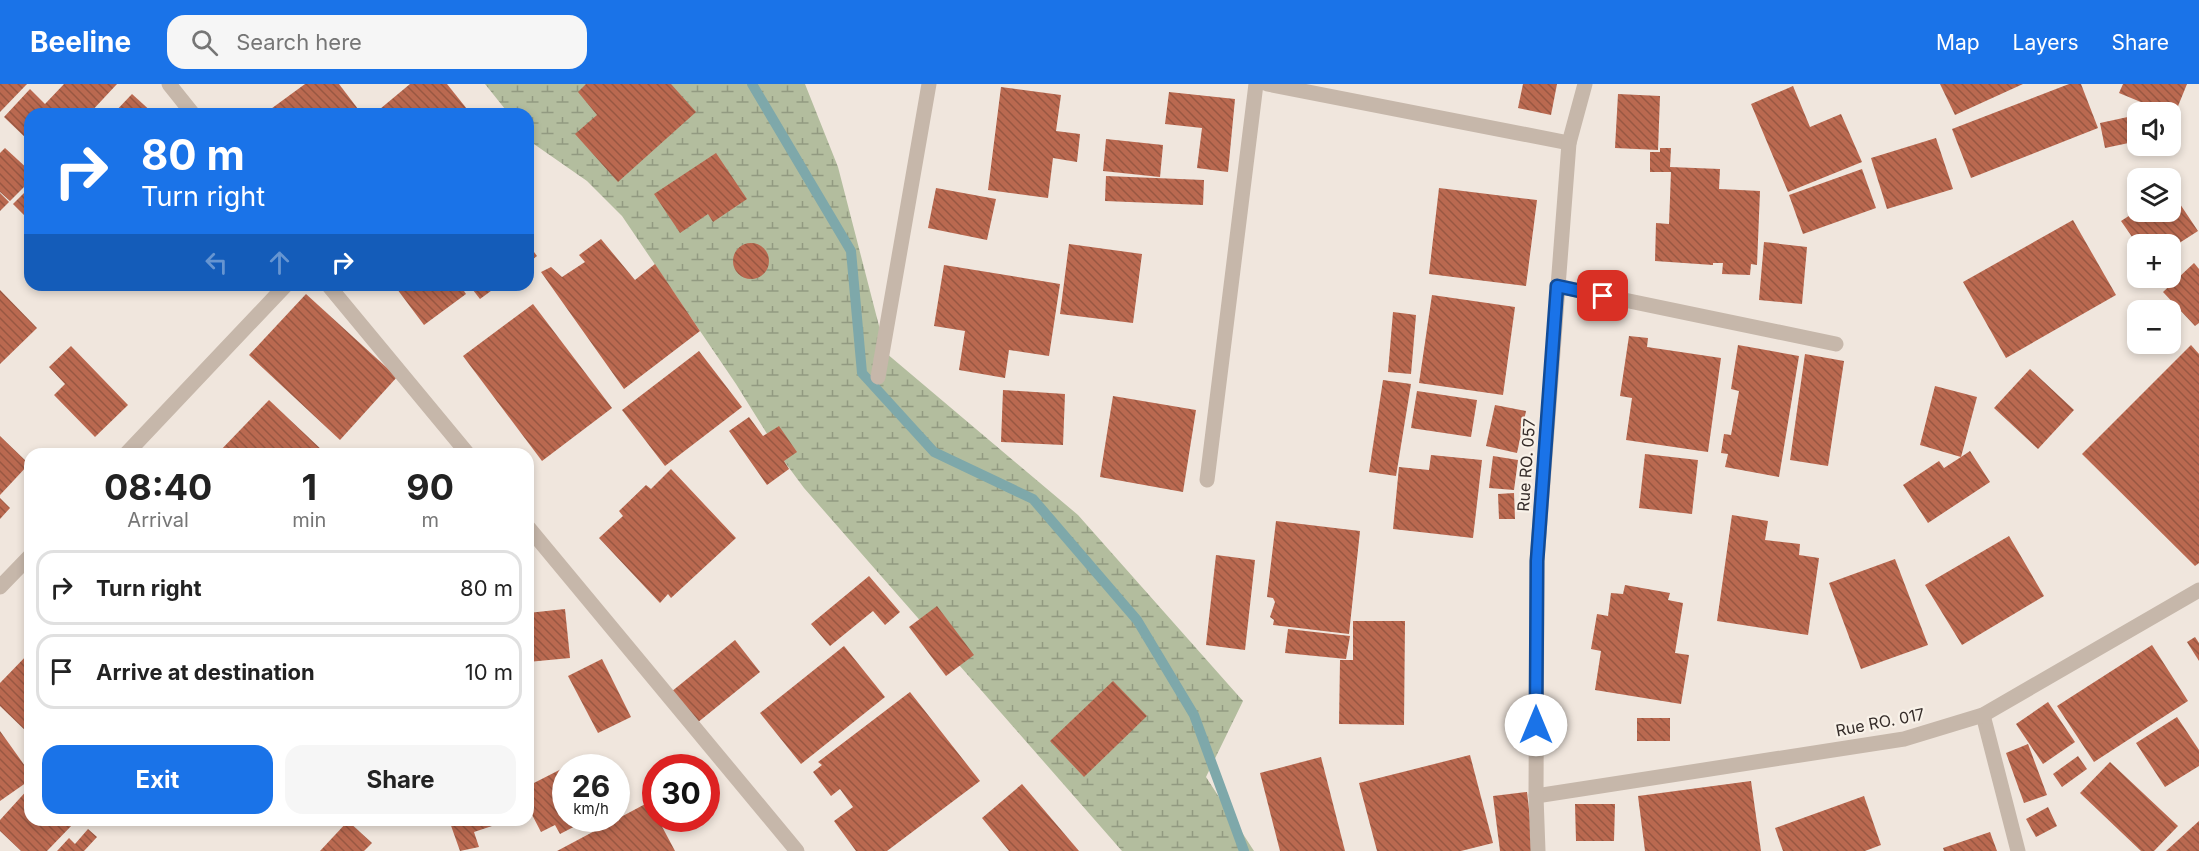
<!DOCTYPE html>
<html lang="en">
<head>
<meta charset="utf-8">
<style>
  body { margin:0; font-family:Inter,sans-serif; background:#f6f6f6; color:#222; height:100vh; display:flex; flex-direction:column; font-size:22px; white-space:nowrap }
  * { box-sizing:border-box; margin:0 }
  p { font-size:20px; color:#767676 }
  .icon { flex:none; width:33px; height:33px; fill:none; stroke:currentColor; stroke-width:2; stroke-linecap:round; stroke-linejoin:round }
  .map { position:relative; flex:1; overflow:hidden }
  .drawer { position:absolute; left:24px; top:364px; width:510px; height:378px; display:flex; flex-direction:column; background:#fff; border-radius:18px; box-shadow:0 3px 9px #0003 }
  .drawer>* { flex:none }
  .banner { position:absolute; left:24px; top:24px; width:510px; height:183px; border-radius:18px; box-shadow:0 3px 9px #0003; background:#1a73e8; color:#fff; overflow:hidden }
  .fabs { position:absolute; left:2127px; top:18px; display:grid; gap:12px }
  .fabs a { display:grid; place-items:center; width:54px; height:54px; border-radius:12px; background:#fff; box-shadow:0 3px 9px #0003; font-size:30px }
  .speed { position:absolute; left:552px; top:670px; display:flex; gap:12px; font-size:30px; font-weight:700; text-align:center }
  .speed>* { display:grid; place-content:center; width:78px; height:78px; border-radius:50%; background:#fff; box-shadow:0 3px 9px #0003; line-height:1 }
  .speed small { font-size:15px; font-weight:400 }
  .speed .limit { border:9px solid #d22; background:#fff; color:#111 }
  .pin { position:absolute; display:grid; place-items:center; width:51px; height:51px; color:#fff; margin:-26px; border-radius:12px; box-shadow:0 3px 9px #0006 }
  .me { position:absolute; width:66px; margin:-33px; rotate:0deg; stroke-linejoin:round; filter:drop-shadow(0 0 4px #0008) }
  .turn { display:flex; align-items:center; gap:21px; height:126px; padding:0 18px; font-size:27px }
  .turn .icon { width:78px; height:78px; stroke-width:2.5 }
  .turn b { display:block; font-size:42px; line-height:51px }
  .lanes { display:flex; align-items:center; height:57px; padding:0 18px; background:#0003; justify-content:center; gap:30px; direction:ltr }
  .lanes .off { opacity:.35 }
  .eta { display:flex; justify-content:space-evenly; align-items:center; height:102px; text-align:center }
  .eta b { font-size:36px; font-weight:700; line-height:42px }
  .cta { display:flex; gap:12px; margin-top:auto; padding:12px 18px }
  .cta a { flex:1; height:69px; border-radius:18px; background:#1a73e8; color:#fff; font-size:24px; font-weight:700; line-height:69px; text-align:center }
  .cta a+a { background:#f6f6f6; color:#222 }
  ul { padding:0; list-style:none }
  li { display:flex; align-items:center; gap:18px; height:75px; margin:0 12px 9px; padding:0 6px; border:3px solid #e0e0e0; border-radius:18px }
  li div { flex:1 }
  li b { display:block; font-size:22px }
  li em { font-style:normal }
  header { display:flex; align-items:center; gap:36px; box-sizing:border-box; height:84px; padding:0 30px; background:#1a73e8; color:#fff }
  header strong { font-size:28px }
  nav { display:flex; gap:33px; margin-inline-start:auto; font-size:21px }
  .search { width:420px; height:54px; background:#f6f6f6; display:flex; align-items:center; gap:15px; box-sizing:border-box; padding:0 21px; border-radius:18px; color:#767676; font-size:22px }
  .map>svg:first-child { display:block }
</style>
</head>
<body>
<header>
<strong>Beeline</strong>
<div class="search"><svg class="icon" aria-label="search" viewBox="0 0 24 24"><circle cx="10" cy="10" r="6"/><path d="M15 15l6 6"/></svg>Search here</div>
<nav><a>Map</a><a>Layers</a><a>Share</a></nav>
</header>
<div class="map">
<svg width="2199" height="767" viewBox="0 0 2199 767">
  <defs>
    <pattern id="wetland-marsh" width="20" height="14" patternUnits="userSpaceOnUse" patternTransform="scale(1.5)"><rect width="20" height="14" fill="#b3bd9e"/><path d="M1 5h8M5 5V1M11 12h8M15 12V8" fill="none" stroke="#929a81"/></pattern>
    <pattern id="building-back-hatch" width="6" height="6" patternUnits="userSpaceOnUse" patternTransform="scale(1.5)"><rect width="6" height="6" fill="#ba6950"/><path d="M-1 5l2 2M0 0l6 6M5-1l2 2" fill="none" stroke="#985742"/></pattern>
  </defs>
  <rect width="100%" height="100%" fill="#f0e6dd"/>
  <!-- wetland -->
  <polygon fill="url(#wetland-marsh)" points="485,0 805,0 838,83 886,269 1078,431 1243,617 1206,693 1254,767 1122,767 804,404 784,377 736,300 622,132 587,97 531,58 528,54 528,30 509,30"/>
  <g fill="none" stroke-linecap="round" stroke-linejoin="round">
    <!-- stream -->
    <polyline stroke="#7ea8aa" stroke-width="10" points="752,0 851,167 862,289 934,368 1033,415 1137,536 1194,631 1244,767"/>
  </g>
  <!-- building -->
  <g fill="url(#building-back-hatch)">
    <polygon points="0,0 27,0 0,28"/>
    <polygon points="64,0 117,0 89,30 30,30 30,58 4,33 30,5 45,20"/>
    <polygon points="305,0 339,0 358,25 351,30 264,30"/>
    <polygon points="410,0 447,0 471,30 374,30"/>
    <polygon points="586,0 671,0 696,28 618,98 575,50 597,31 578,8"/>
    <polygon points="1523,0 1557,0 1551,31 1518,24"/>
    <polygon points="1940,0 2023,0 1955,31"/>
    <polygon points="2069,0 2081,0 2098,44 1971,94 1952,45"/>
    <polygon points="2123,0 2187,0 2174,32 2170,28 2165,28 2119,9"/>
    <polygon points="1793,2 1810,43 1841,30 1862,78 1788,108 1751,20"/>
    <polygon points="1001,3 1061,11 1056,47 1080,50 1077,78 1053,74 1048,114 988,106"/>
    <polygon points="1169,8 1235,15 1228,88 1197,84 1202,44 1165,40"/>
    <polygon points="132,10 154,30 113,30"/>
    <polygon points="1618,10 1660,12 1658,66 1615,64"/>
    <polygon points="2137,31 2138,57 2105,64 2100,39"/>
    <polygon points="1936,54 1953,105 1887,125 1871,74"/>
    <polygon points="1106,55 1163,61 1160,93 1103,87"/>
    <polygon points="5,64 30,87 30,97 10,117 0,108 0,69"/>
    <polygon points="1660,64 1671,64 1670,83 1720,85 1719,105 1760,107 1757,181 1751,180 1750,191 1722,190 1723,179 1713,179 1713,181 1655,177 1656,139 1669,140 1671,88 1650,88 1650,68 1660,68"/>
    <polygon points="716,69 747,115 713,138 708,130 680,149 654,110"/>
    <polygon points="1862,85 1876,124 1803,150 1789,111"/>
    <polygon points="1106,92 1204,96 1203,121 1105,117"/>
    <polygon points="30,103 30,137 13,120"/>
    <polygon points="936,104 996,115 987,156 928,144"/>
    <polygon points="1439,104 1537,116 1526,202 1429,190"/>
    <polygon points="2170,105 2198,147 2170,165 2170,160 2137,160 2121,137 2138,126 2138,128 2170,128"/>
    <polygon points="0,109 9,118 0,127"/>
    <polygon points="2073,136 2116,211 2006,274 1963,198"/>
    <polygon points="601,155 635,196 655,180 700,247 624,305 541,188 551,183 562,193 585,178 579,171"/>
    <polygon points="1764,158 1807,163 1802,220 1759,216"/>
    <circle cx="751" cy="177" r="18"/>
    <polygon points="528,160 537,172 528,179"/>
    <polygon points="1069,160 1142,170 1133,239 1060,230"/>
    <polygon points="2194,179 2199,185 2199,239 2195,242 2163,208"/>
    <polygon points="944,181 1060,200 1049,272 1009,266 1005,294 959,286 965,247 934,242"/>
    <polygon points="394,201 460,201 466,210 424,241"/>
    <polygon points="469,201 499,201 480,215"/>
    <polygon points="0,206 37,244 0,280"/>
    <polygon points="306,210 397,293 340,356 249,271"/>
    <polygon points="1432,211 1515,223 1503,311 1419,299"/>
    <polygon points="533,220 612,324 542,377 463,272"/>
    <polygon points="1393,228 1416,231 1411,290 1388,288"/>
    <polygon points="1629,252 1648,254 1647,263 1721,274 1708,368 1626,356 1632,314 1620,312"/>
    <polygon points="1738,261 1799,272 1779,393 1725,383 1728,370 1721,369 1724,350 1731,351 1739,307 1731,305"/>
    <polygon points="2191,261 2199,270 2199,479 2195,482 2082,370"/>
    <polygon points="71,262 128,321 95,353 54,311 65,300 49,283"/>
    <polygon points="699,267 742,323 665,382 622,326"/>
    <polygon points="1805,270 1844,277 1828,382 1790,376"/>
    <polygon points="2030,285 2074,326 2038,365 1994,324"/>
    <polygon points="1383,296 1411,300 1396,392 1369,388"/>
    <polygon points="1935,302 1977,313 1961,373 1970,367 1990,398 1928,439 1903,401 1939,377 1944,384 1961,373 1920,361"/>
    <polygon points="1003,306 1065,310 1063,361 1001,358"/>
    <polygon points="1417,307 1477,316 1471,353 1411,344"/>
    <polygon points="1113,312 1196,326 1183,408 1100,393"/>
    <polygon points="269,316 325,369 324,370 217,370"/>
    <polygon points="1495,321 1526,327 1517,369 1486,362"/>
    <polygon points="749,333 763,352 779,342 797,368 784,377 789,385 767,401 729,347"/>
    <polygon points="0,352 29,380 0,411"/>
    <polygon points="1645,370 1698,376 1692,430 1639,424"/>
    <polygon points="1431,371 1482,376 1473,454 1393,445 1399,383 1429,386"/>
    <polygon points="1493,372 1518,376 1514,406 1489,404"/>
    <polygon points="671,385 736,454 671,514 668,510 660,519 599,454 623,432 619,427 646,401 651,405"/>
    <polygon points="1514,409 1515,435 1499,435 1498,410"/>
    <polygon points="0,414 10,424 0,435"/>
    <polygon points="1732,431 1768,437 1765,456 1800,460 1799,471 1819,474 1808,551 1717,537"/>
    <polygon points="1276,437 1360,447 1349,550 1273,541 1274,536 1270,533 1275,518 1273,514 1267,513"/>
    <polygon points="2009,452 2044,512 1962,561 1925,501"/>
    <polygon points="1216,471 1255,476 1245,566 1206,561"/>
    <polygon points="1895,475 1928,561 1861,585 1829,499"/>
    <polygon points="869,492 900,528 885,541 873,527 830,562 811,540"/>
    <polygon points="1625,501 1670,509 1668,516 1683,519 1675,569 1689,571 1681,620 1595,606 1601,567 1591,565 1597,530 1608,532 1611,509 1623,510"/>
    <polygon points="937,522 974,571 946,592 909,543"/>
    <polygon points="565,525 570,574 528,578 528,529"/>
    <polygon points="1353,537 1405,537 1404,641 1339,640 1340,576 1353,576"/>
    <polygon points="1288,545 1350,552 1346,575 1285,569"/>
    <polygon points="2195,553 2199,559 2199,577 2187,558"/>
    <polygon points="735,556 760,588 697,639 671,608"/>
    <polygon points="2152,561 2188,617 2094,678 2057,622"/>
    <polygon points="844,562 885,613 801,680 760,629"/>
    <polygon points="30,568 30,651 0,622 0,599"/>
    <polygon points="602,575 631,633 598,649 568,592"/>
    <polygon points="1113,597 1147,632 1084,693 1050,657"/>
    <polygon points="910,608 980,697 887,767 856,767 834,737 853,723 840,705 831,712 813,688 822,681 818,678"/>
    <polygon points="2048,618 2075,658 2043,680 2016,640"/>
    <polygon points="2177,633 2199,666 2199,682 2165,703 2136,659"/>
    <rect x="1637" y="634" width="33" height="23"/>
    <polygon points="0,647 30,689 30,696 0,717"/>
    <polygon points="2028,660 2047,711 2024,719 2006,669"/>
    <polygon points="1470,671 1493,759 1461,767 1377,767 1359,699"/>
    <polygon points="2078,672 2087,685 2062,703 2053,690"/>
    <polygon points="1321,673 1345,767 1280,767 1260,689"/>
    <polygon points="599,674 604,684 566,684 566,735 589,735 560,750 555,741 541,748 528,723 528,702 579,676 582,682"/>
    <polygon points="2110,678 2178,742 2154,767 2141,767 2080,709"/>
    <polygon points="1751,697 1761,767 1645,767 1638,712"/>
    <polygon points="1022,700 1079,767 1009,767 982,734"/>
    <polygon points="30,703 30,736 71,736 74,739 47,767 21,767 0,747 0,736"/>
    <polygon points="1527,708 1534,767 1500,767 1493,712"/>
    <polygon points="1864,712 1881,761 1865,767 1783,767 1775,744"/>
    <polygon points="649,718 656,731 656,735 658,735 675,767 557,767"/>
    <polygon points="1575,720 1615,720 1614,757 1576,757"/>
    <polygon points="2048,723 2057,742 2036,753 2026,735"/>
    <polygon points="449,736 494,736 495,741 474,748 479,763 460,767"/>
    <polygon points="348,737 372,759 364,767 320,767"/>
    <polygon points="2199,737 2199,767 2166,767"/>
    <polygon points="88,745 97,753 84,767 57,767 69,754 75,760"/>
    <polygon points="1990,748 1997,767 1944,767 1943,764"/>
  </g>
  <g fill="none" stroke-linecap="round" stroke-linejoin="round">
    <!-- minor -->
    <g stroke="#c6b7aa" stroke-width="15">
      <polyline points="169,0 193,30"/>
      <polyline points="1267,0 1569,59"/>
      <polyline points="328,201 468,370"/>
      <polyline points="1557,202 1836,260"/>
      <polyline points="878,293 929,0"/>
      <polyline points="126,370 286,201"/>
      <polyline points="1207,396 1256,0"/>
      <polyline points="528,443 797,767"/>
      <polyline points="0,503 30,472"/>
      <polyline points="1983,631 2018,767"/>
      <polyline points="1536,712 1904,655 1983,631 2199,506"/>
      <polyline points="1538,767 1536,712 1537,477 1569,59 1585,0"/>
    </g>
  </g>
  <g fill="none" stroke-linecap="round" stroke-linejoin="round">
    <defs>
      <polyline id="route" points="1536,641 1537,477 1557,202 1603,212"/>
    </defs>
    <!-- route casing -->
    <use href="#route" stroke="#114b97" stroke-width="15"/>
    <!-- route -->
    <use href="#route" stroke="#1a73e8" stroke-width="10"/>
  </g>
  <g text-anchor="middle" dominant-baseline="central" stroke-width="4.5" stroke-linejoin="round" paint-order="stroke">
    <!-- street labels -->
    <g font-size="16" fill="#352c29" stroke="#f8f1e8">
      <text transform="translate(1526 381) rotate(-86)">Rue RO. 057</text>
      <text transform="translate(1880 638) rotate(-11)">Rue RO. 017</text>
    </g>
  </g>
</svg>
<div class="fabs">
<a><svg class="icon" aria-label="sound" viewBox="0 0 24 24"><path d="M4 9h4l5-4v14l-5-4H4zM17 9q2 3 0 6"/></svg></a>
<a><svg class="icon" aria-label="layers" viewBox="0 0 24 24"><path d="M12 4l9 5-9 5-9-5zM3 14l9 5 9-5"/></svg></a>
<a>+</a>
<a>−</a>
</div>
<div class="speed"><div>26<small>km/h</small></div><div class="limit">30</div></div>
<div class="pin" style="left:1603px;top:212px;background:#d93025"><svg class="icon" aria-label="arrive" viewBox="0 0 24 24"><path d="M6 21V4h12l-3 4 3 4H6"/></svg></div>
<svg class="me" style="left:1536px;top:641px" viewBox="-20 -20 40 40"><circle r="19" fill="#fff"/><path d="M0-13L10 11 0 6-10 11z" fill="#1a73e8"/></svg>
<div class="banner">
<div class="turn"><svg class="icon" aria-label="right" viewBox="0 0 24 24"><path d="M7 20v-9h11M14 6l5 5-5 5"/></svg><div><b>80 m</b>Turn right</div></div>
<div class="lanes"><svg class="icon off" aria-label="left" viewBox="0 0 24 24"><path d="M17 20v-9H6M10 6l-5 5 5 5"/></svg><svg class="icon off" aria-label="ahead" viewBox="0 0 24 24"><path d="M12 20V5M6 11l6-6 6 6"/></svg><svg class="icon" aria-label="right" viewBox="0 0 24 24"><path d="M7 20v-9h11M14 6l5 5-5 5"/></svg></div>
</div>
<section class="drawer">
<div class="eta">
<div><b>08:40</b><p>Arrival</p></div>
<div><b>1</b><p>min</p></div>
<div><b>90</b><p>m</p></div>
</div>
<ul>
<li><svg class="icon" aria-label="right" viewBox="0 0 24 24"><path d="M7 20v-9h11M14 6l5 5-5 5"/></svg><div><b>Turn right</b></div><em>80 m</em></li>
<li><svg class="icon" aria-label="arrive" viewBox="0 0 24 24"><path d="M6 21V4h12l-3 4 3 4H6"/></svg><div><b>Arrive at destination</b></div><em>10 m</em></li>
</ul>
<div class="cta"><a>Exit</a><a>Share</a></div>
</section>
</div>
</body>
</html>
